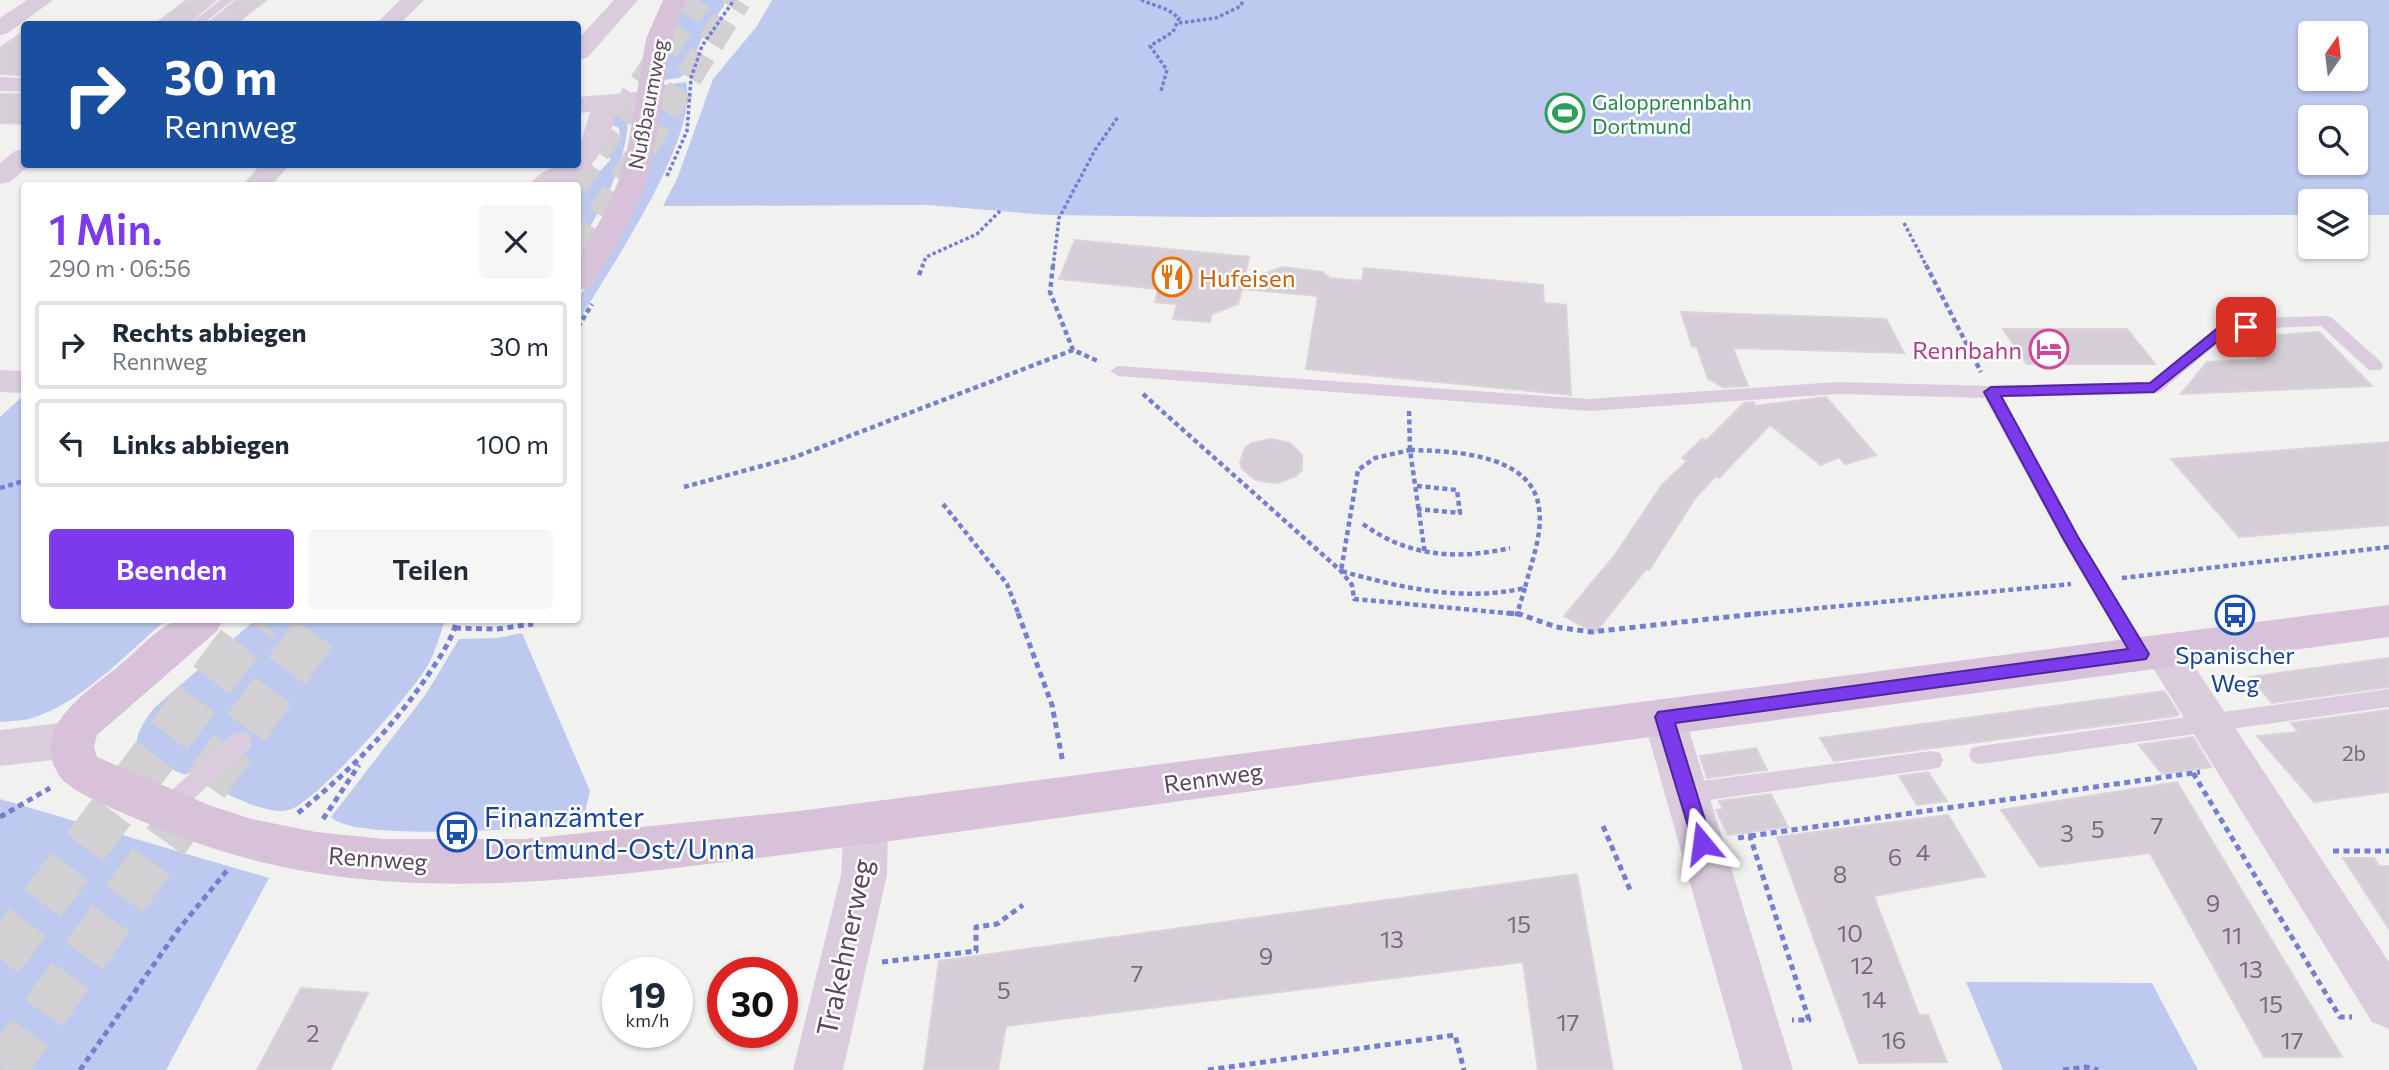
<!DOCTYPE html>
<html lang="de">
<head>
<meta charset="utf-8">
<style>
  body { margin:0; font-family:Commissioner,sans-serif; background:#f6f6f7; color:#1f2937; height:100vh; display:flex; flex-direction:column; font-size:26px; white-space:nowrap }
  * { box-sizing:border-box; margin:0 }
  p { font-size:23px; color:#747a83 }
  .icon { flex:none; width:38px; height:38px; fill:none; stroke:currentColor; stroke-width:2; stroke-linecap:round; stroke-linejoin:round }
  .map { position:relative; flex:1; overflow:hidden }
  .panel { position:absolute; left:21px; top:182px; width:560px; height:441px; display:flex; flex-direction:column; background:#fff; border-radius:7px; box-shadow:0 2px 5px #0004 }
  .panel>* { flex:none }
  .top-card { position:absolute; left:21px; top:21px; width:560px; height:147px; border-radius:7px; box-shadow:0 2px 5px #0004; background:#1a4fa0; color:#fff; overflow:hidden }
  .needle { width:46px; rotate:14deg }
  .buttons { position:absolute; left:2298px; top:21px; display:grid; gap:14px }
  .buttons a { display:grid; place-items:center; width:70px; height:70px; border-radius:7px; background:#fff; box-shadow:0 2px 5px #0004; font-size:35px }
  .speed { position:absolute; left:602px; top:957px; display:flex; gap:14px; font-size:35px; font-weight:700; text-align:center }
  .speed>* { display:grid; place-content:center; width:91px; height:91px; border-radius:50%; background:#fff; box-shadow:0 2px 5px #0004; line-height:1 }
  .speed small { font-size:18px; font-weight:400 }
  .speed .limit { border:10px solid #d22; background:#fff; color:#111 }
  .pin { position:absolute; display:grid; place-items:center; width:60px; height:60px; color:#fff; margin:-30px; border-radius:14px; box-shadow:0 4px 10px #0006 }
  .me { position:absolute; width:77px; margin:-38px; rotate:344deg; stroke-linejoin:round; filter:drop-shadow(0 0 5px #0008) }
  .turn { display:flex; align-items:center; gap:24px; height:147px; padding:0 28px; font-size:32px }
  .turn .icon { width:91px; height:91px; stroke-width:2.5 }
  .turn b { display:block; font-size:49px; line-height:60px }
  .round { display:grid; place-items:center; flex:none; width:74px; height:74px; border-radius:7px; background:#f6f6f7 }
  .overview { display:flex; align-items:center; justify-content:space-between; height:119px; padding:0 28px }
  h1 { font-size:42px; font-weight:600; line-height:52px; color:#7c3aed }
  .primary-button { display:flex; gap:14px; margin-top:auto; padding:14px 28px }
  .primary-button a { flex:1; height:80px; border-radius:7px; background:#7c3aed; color:#fff; font-size:28px; font-weight:600; line-height:80px; text-align:center }
  .primary-button a+a { background:#f6f6f7; color:#1f2937 }
  ul { padding:0; list-style:none }
  li { display:flex; align-items:center; gap:21px; height:88px; margin:0 14px 10px; padding:0 14px; border:4px solid #e0e1e3; border-radius:7px }
  li div { flex:1 }
  li b { display:block; font-size:26px }
  li em { font-style:normal }
  .map>svg:first-child { display:block }
</style>
</head>
<body>
<div class="map">
<svg width="2389" height="1070" viewBox="0 0 2389 1070">
  <rect width="100%" height="100%" fill="#f1f2f0"/>
  <!-- green -->
  <g fill="#bec9f0" fill-rule="evenodd">
    <polygon points="684,0 725,0 724,6 703,35 688,72 679,78 664,80 669,36"/>
    <path d="M772,0H2389V215H2356V201H2310V215L1200,217L1047,215L927,205L663,206L677,179L713,79L757,26ZM2310,33H2356V79H2310ZM2310,117H2356V163H2310Z"/>
    <path d="M686,82C700,138 608,271 578,322V298L596,274L663,85Z"/>
    <path d="M607,113L628,119C626,166 602,208 578,247V186H552L567,178L578,183L601,170L611,159L598,147L602,141L616,144L620,137L619,128L610,124Z"/>
    <path d="M24,395V620H166C127,653 82,703 32,718C23,721 11,721 0,722V417Z"/>
    <path d="M255,620H445C440,634 436,651 428,665C413,692 316,803 289,810C268,816 228,794 209,786L251,746L232,735L186,775C146,759 117,755 154,708Z"/>
    <path d="M522,633L590,791L582,825C540,827 355,843 331,817L426,694L459,639L497,638Z"/>
    <polygon points="0,799 269,878 166,1070 0,1070"/>
    <polygon points="1966,982 2152,983 2198,1070 2003,1070"/>
  </g>
  <!-- building -->
  <g fill="#d6ced6" stroke="#dbd3da" stroke-width="2">
    <polygon points="187,0 216,0 188,24 155,24"/>
    <polygon points="236,0 266,0 236,24 207,24"/>
    <polygon points="24,31 24,76 0,74 0,48"/>
    <polygon points="0,94 24,94 24,124 0,123"/>
    <polygon points="1075,240 1249,257 1244,281 1283,267 1322,272 1330,278 1362,281 1364,268 1543,285 1544,303 1566,305 1571,395 1306,369 1318,296 1242,289 1238,304 1212,314 1210,322 1173,319 1177,304 1155,302 1158,289 1059,279"/>
    <polygon points="1681,312 1886,319 1904,353 1733,348 1748,386 1723,387 1708,379 1697,347 1692,346"/>
    <polygon points="2003,329 2127,329 2155,364 2027,364"/>
    <polygon points="2319,332 2372,386 2181,394 2207,362 2259,360 2238,338"/>
    <polygon points="1826,397 1876,455 1845,464 1839,457 1821,465 1770,425 1719,478 1716,476 1696,497 1649,570 1646,569 1595,633 1564,616 1615,555 1662,485 1687,461 1682,458 1702,439 1706,441 1744,403 1754,402 1755,406"/>
    <polygon points="1270,439 1290,443 1302,455 1302,470 1296,476 1278,483 1267,482 1256,480 1242,469 1240,462 1245,448 1252,443"/>
    <polygon points="2389,442 2389,525 2239,537 2171,459"/>
    <polygon points="2389,658 2389,687 2272,703 2250,677"/>
    <polygon points="2164,691 2179,714 2176,716 1834,761 1820,738"/>
    <polygon points="2389,710 2389,792 2314,802 2257,736 2298,732 2291,723"/>
    <polygon points="2193,737 2211,767 2162,774 2139,745"/>
    <polygon points="1756,748 1767,770 1707,778 1700,756"/>
    <polygon points="1928,772 1947,801 1917,805 1899,776"/>
    <polygon points="2177,782 2239,886 2342,1057 2264,1057 2150,853 2040,867 2001,810"/>
    <polygon points="1771,794 1788,827 1728,835 1716,810 1723,809 1719,801"/>
    <polygon points="1948,815 1985,876 1874,896 1919,1015 1928,1015 1947,1062 1859,1063 1777,837"/>
    <polygon points="2343,858 2374,858 2379,866 2389,866 2389,929"/>
    <polygon points="1577,874 1613,1070 1538,1070 1523,962 1006,1026 998,1070 924,1070 939,961"/>
    <polygon points="301,988 368,993 330,1070 257,1070"/>
  </g>
  <g fill="none" stroke-linecap="round" stroke-linejoin="round">
    <!-- highway-tunnel-far1 -->
    <g stroke="#d3d0d3" stroke-width="27" stroke-dasharray="27 14" stroke-linecap="butt">
      <polyline points="574,186 698,0"/>
      <polyline points="578,250 738,0"/>
    </g>
    <!-- highway-tunnel -->
    <g stroke="#d3d0d3" stroke-width="46" stroke-dasharray="46 24" stroke-linecap="butt">
      <polyline points="0,959 257,620"/>
      <polyline points="3,1070 323,620"/>
    </g>
    <!-- path-far2 -->
    <g stroke="#757ecf" stroke-width="3.5" stroke-dasharray="3.5 2.5" stroke-linecap="butt">
      <polyline points="1141,0 1168,10 1179,18 1173,32 1150,46 1167,70 1161,91"/>
      <polyline points="1179,23 1216,18 1241,6 1243,0"/>
      <polyline points="667,176 687,131 691,78 702,46 734,0"/>
      <polyline points="1904,223 1927,267"/>
      <polyline points="922,267 926,257 977,234 1000,211"/>
      <polyline points="1053,267 1059,218 1095,150 1118,117"/>
    </g>
    <!-- path-far1 -->
    <g stroke="#757ecf" stroke-width="4.5" stroke-dasharray="5 3.5" stroke-linecap="butt">
      <polyline points="1053,265 1050,292 1073,350 1100,362"/>
      <polyline points="1926,265 1981,372"/>
      <polyline points="919,275 923,265"/>
      <polyline points="578,327 592,304"/>
      <polyline points="1143,394 1341,571 1352,585 1354,599 1517,614"/>
      <polyline points="1409,411 1410,450 1425,554"/>
      <path d="M1410,450C1451,451 1532,453 1539,508C1543,534 1531,563 1525,588C1462,602 1402,588 1341,571L1358,470L1375,458Z"/>
      <polyline points="1417,486 1457,490 1460,513 1417,509"/>
      <polyline points="684,487 795,457 1073,350"/>
      <polyline points="0,488 24,481"/>
      <polyline points="943,504 1007,584 1019,615"/>
      <path d="M1363,524C1408,557 1457,560 1510,548"/>
      <polyline points="2122,578 2389,547"/>
      <polyline points="1520,615 1517,614 1525,588"/>
      <polyline points="1746,615 2071,584"/>
    </g>
    <!-- path -->
    <g stroke="#757ecf" stroke-width="5" stroke-dasharray="6 4.5" stroke-linecap="butt">
      <polyline points="1018,613 1052,705 1063,763"/>
      <polyline points="1508,613 1517,614"/>
      <polyline points="1517,613 1556,627 1591,632 1764,613"/>
      <polyline points="455,628 497,629 533,624"/>
      <polyline points="2193,773 2340,1017 2352,1017"/>
      <path d="M298,813C349,772 394,727 430,672C441,656 452,639 457,620"/>
      <polyline points="0,817 50,788"/>
      <polyline points="323,819 359,765"/>
      <polyline points="1603,826 1631,892"/>
      <polyline points="1750,836 2200,772"/>
      <polyline points="1738,838 1750,836 1809,1020 1792,1020"/>
      <polyline points="2333,851 2389,851"/>
      <polyline points="882,962 976,951 976,927 997,924 1023,905"/>
      <polyline points="80,1070 178,930 229,868"/>
      <polyline points="1208,1070 1455,1035 1464,1070"/>
      <polyline points="2063,1070 2086,1067 2098,1070"/>
    </g>
    <!-- lane -->
    <g fill="#daccdd" fill-rule="evenodd">
      <polygon points="220,0 233,0 203,24 190,24"/>
      <polygon points="2325,316 2331,317 2381,362 2383,366 2381,370 2369,370 2321,326 2268,328 2229,334 2160,392 2154,394 2003,397 2079,536 2150,654 2147,660 2140,662 2133,660 2062,540 1985,398 1838,394 1589,411 1118,376 1110,371 1118,366 1589,399 1838,382 1991,386 2150,382 2218,326 2268,318"/>
      <polygon points="2389,689 2389,707 1980,764 1972,762 1969,755 1972,748 1980,746"/>
      <polygon points="241,732 249,734 252,741 249,748 176,815 168,818 160,815 156,808 160,801 233,734"/>
      <polygon points="1932,751 1940,753 1943,760 1940,767 1932,769 1687,803 1679,800 1676,793 1679,786 1687,783"/>
    </g>
    <!-- street -->
    <g fill="#daccdd" fill-rule="evenodd">
      <polygon points="27,0 53,0 8,33 0,35 0,18"/>
      <polygon points="400,0 424,0 400,24 376,24"/>
      <polygon points="614,0 638,0 587,58 578,60 578,39"/>
      <polygon points="0,77 24,78 24,92 0,91"/>
      <path d="M649,91L658,94L662,99L658,104L616,109L609,140L588,170L562,186H529C540,169 559,164 578,164C578,146 585,130 590,112L578,113V97Z"/>
      <polygon points="24,149 24,164 31,164 10,182 0,184 0,163 15,151"/>
      <polygon points="261,164 290,164 271,186 242,186"/>
      <polygon points="0,370 24,371 24,393 0,392"/>
      <polygon points="2164,636 2178,641 2389,962 2389,1029 2372,1022 2150,663 2144,652 2150,641"/>
      <polygon points="1664,700 1679,705 1685,717 1793,1070 1743,1070 1643,717 1649,705"/>
      <polygon points="71,722 86,727 92,740 86,753 71,758 0,766 0,730"/>
      <polygon points="866,803 882,809 888,823 887,875 843,1070 793,1070 841,875 844,823 850,809"/>
    </g>
    <!-- secondary -->
    <g fill="#d7c2d9" fill-rule="evenodd">
      <path d="M663,0H687C663,47 665,96 655,147C646,199 619,245 589,288L578,290V258L605,212L618,182L628,146L646,39Z"/>
      <path d="M2389,605V637C2001,690 1612,742 1224,795C1071,816 919,838 766,857C568,881 369,911 179,836C155,826 74,796 61,778C26,729 87,692 120,665C136,652 153,632 171,623C185,616 208,620 223,620L217,631L97,735L94,747L97,757L211,806L252,819L316,832L384,839H524L799,811Z"/>
    </g>
  </g>
  <!-- route -->
  <polygon fill="#7c3aed" stroke="#51269a" stroke-width="2" points="2246,322 2253,327 2251,330 2228,333 2154,392 2001,396 2078,537 2146,649 2149,654 2146,659 1675,723 1712,843 1709,849 1702,852 1695,849 1655,717 1658,712 2128,649 2064,540 1984,392 1991,387 2150,383 2219,327"/>
  <!-- icons -->
  <defs>
    <symbol id="stadium-ring" viewBox="-11 -11 22 22"><circle r="9.5" fill="#fff" stroke="#2e9e5b" stroke-width="1.5"/><path d="M0-5a6.5 5 0 1 0 0 10a6.5 5 0 1 0 0-10ZM-3.5-1.8h7v3.6h-7Z" fill="#2e9e5b"/></symbol>
    <symbol id="restaurant-ring" viewBox="-11 -11 22 22"><circle r="9.5" fill="#fff" stroke="#e8710a" stroke-width="1.5"/><path d="M-5-6h1v4h1v-4h1v4h1v-4h1v5L-1.5 .5V6h-2V.5L-5-1ZM5-6V6H3V1.5H1.5Q1.5-4 5-6Z" fill="#e8710a"/></symbol>
    <symbol id="hotel-ring" viewBox="-11 -11 22 22"><circle r="9.5" fill="#fff" stroke="#d1479c" stroke-width="1.5"/><path d="M-6-4.5h1.5V1H6V5H4.5V3h-9V5H-6ZM-4 0a1.8 1.8 0 1 1 3.6 0ZM.5 0V-2.5h3Q6-2.5 6 0Z" fill="#d1479c"/></symbol>
    <symbol id="bus-ring" viewBox="-11 -11 22 22"><circle r="9.5" fill="#fff" stroke="#1a4fb4" stroke-width="1.5"/><path d="M-5-6H5V4H4V6H2V4H-2V6H-4V4H-5ZM-3.5-4V0h7V-4ZM-3.5 1.2v1.5H-2V1.2ZM2 1.2v1.5H3.5V1.2Z" fill="#1a4fb4"/></symbol>
  </defs>
  <g fill-rule="evenodd">
    <use href="#stadium-ring" x="1543" y="91" width="44" height="44"/>
    <use href="#restaurant-ring" x="1150" y="255" width="44" height="44"/>
    <use href="#hotel-ring" x="2027" y="327" width="44" height="44"/>
    <use href="#bus-ring" x="2213" y="593" width="44" height="44"/>
    <use href="#bus-ring" x="435" y="810" width="44" height="44"/>
  </g>
  <g text-anchor="middle" dominant-baseline="central" stroke-width="5" stroke-linejoin="round" paint-order="stroke">
    <!-- far-leisure labels -->
    <g font-size="21" fill="#27864d" stroke="#fff" text-anchor="start">
      <text x="1592" y="101">Galopprennbahn<tspan x="1592" dy="24">Dortmund</tspan></text>
    </g>
    <!-- far-street labels -->
    <g font-size="21" fill="#5a475e" stroke="#fff">
      <text transform="translate(647 104) rotate(-79)">Nußbaumweg</text>
    </g>
    <!-- number labels -->
    <g font-size="21" fill="#79697c">
      <text x="2354" y="752">2b</text>
    </g>
    <!-- food labels -->
    <g font-size="24" fill="#c56008" stroke="#fff" text-anchor="start">
      <text x="1199" y="277">Hufeisen</text>
    </g>
    <!-- hotel labels -->
    <g font-size="24" fill="#b23c85" stroke="#fff" text-anchor="end">
      <text x="2022" y="349">Rennbahn</text>
    </g>
    <!-- transit labels -->
    <g font-size="24" fill="#164399" stroke="#fff">
      <text x="2235" y="654">Spanischer<tspan x="2235" dy="28">Weg</tspan></text>
    </g>
    <!-- street labels -->
    <g font-size="24" fill="#5a475e" stroke="#fff">
      <text transform="translate(1213 777) rotate(-8)">Rennweg</text>
      <text transform="translate(378 858) rotate(4)">Rennweg</text>
    </g>
    <!-- near-number labels -->
    <g font-size="24" fill="#79697c">
      <text x="2157" y="824">7</text>
      <text x="2098" y="828">5</text>
      <text x="2067" y="832">3</text>
      <text x="1923" y="851">4</text>
      <text x="1895" y="856">6</text>
      <text x="1840" y="873">8</text>
      <text x="2213" y="902">9</text>
      <text x="1519" y="923">15</text>
      <text x="1850" y="932">10</text>
      <text x="2232" y="934">11</text>
      <text x="1392" y="938">13</text>
      <text x="1266" y="955">9</text>
      <text x="1862" y="964">12</text>
      <text x="2251" y="968">13</text>
      <text x="1137" y="972">7</text>
      <text x="1004" y="989">5</text>
      <text x="1874" y="998">14</text>
      <text x="2271" y="1003">15</text>
      <text x="1568" y="1021">17</text>
      <text x="313" y="1032">2</text>
      <text x="1894" y="1039">16</text>
      <text x="2292" y="1039">17</text>
    </g>
    <!-- near-transit labels -->
    <g font-size="28" fill="#164399" stroke="#fff" text-anchor="start">
      <text x="484" y="816">Finanzämter<tspan x="484" dy="32">Dortmund-Ost/Unna</tspan></text>
    </g>
    <!-- near-street labels -->
    <g font-size="28" fill="#5a475e" stroke="#fff">
      <text transform="translate(844 947) rotate(-78)">Trakehnerweg</text>
    </g>
  </g>
</svg>
<div class="buttons">
<a><svg class="needle" viewBox="-14 -14 28 28"><path d="M0-13l5 13h-10z" fill="#e53935"/><path d="M0 13l5-13h-10z" fill="#747a83"/></svg></a>
<a><svg class="icon" aria-label="search" viewBox="0 0 24 24"><circle cx="10" cy="10" r="6"/><path d="M15 15l6 6"/></svg></a>
<a><svg class="icon" aria-label="layers" viewBox="0 0 24 24"><path d="M12 4l9 5-9 5-9-5zM3 14l9 5 9-5"/></svg></a>
</div>
<div class="speed"><div>19<small>km/h</small></div><div class="limit">30</div></div>
<div class="pin" style="left:2246px;top:327px;background:#d93025"><svg class="icon" aria-label="arrive" viewBox="0 0 24 24"><path d="M6 21V4h12l-3 4 3 4H6"/></svg></div>
<svg class="me" style="left:1702px;top:843px" viewBox="-20 -20 40 40"><path d="M0-17L14 15 0 8-14 15z" fill="#7c3aed" stroke="#fff" stroke-width="4"/></svg>
<div class="top-card">
<div class="turn"><svg class="icon" aria-label="right" viewBox="0 0 24 24"><path d="M7 20v-9h11M14 6l5 5-5 5"/></svg><div><b>30 m</b>Rennweg</div></div>
</div>
<section class="panel">
<div class="overview"><div><h1>1 Min.</h1><p>290 m · 06:56</p></div><a class="round"><svg class="icon" aria-label="close" viewBox="0 0 24 24"><path d="M6 6l12 12M18 6L6 18"/></svg></a></div>
<ul>
<li><svg class="icon" aria-label="right" viewBox="0 0 24 24"><path d="M7 20v-9h11M14 6l5 5-5 5"/></svg><div><b>Rechts abbiegen</b><p>Rennweg</p></div><em>30 m</em></li>
<li><svg class="icon" aria-label="left" viewBox="0 0 24 24"><path d="M17 20v-9H6M10 6l-5 5 5 5"/></svg><div><b>Links abbiegen</b></div><em>100 m</em></li>
</ul>
<div class="primary-button"><a>Beenden</a><a>Teilen</a></div>
</section>
</div>
</body>
</html>
